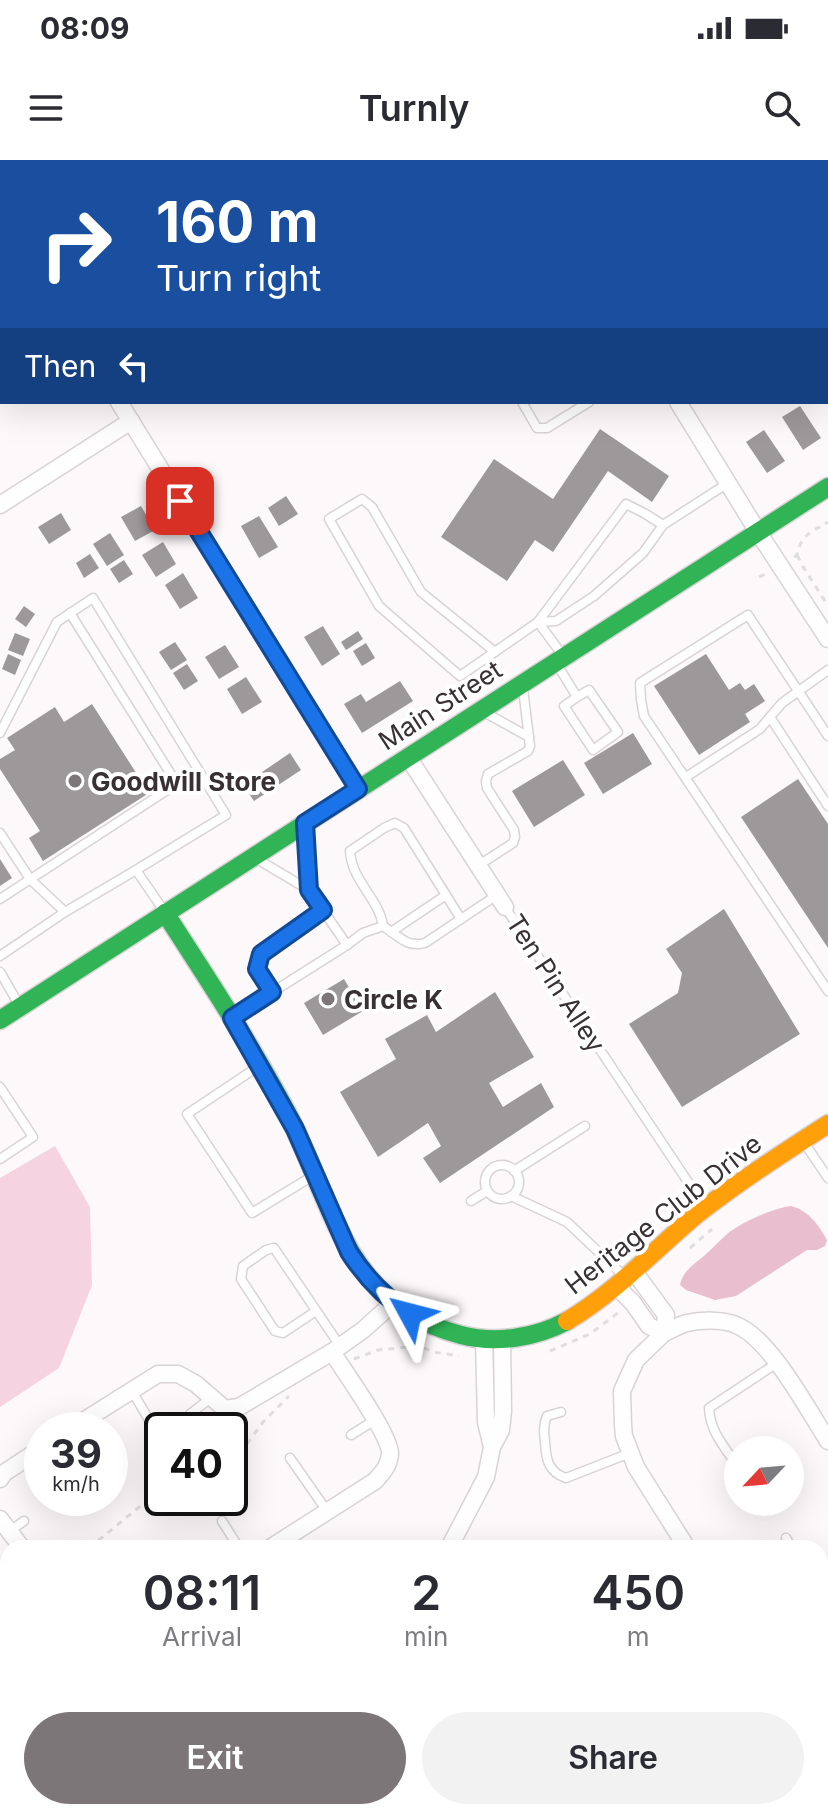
<!DOCTYPE html>
<html lang="en">
<head>
<meta charset="utf-8">
<style>
  body { margin:0; font-family:Inter,sans-serif; background:#f2f2f3; color:#2b2b33; height:100vh; display:flex; flex-direction:column; font-size:30px; white-space:nowrap }
  * { box-sizing:border-box; margin:0 }
  p { font-size:26px; color:#7c7c81 }
  .icon { flex:none; width:44px; height:44px; fill:none; stroke:currentColor; stroke-width:2; stroke-linecap:round; stroke-linejoin:round }
  .map { position:relative; flex:1; overflow:hidden }
  .drawer { position:absolute; left:0px; top:1380px; width:828px; height:280px; display:flex; flex-direction:column; background:#fff; border-radius:24px 24px 0 0; box-shadow:0 8px 32px #0002 }
  .drawer>* { flex:none }
  .banner { position:absolute; left:0px; top:0px; width:828px; height:244px; box-shadow:0 8px 32px #0002; background:#1a4fa0; color:#fff; overflow:hidden }
  .needle { width:52px; rotate:244deg }
  .buttons { position:absolute; left:724px; top:1276px; display:grid; gap:16px }
  .buttons a { display:grid; place-items:center; width:80px; height:80px; border-radius:50%; background:#fff; box-shadow:0 8px 32px #0002; font-size:40px }
  .speed { position:absolute; left:24px; top:1252px; display:flex; gap:16px; font-size:40px; font-weight:700; text-align:center }
  .speed>* { display:grid; place-content:center; width:104px; height:104px; border-radius:50%; background:#fff; box-shadow:0 8px 32px #0002; line-height:1 }
  .speed small { font-size:20px; font-weight:400 }
  .speed .limit { border:4px solid #111; border-radius:12px; background:#fff; color:#111 }
  .pin { position:absolute; display:grid; place-items:center; width:68px; height:68px; color:#fff; margin:-34px; border-radius:16px; box-shadow:0 4px 12px #0006 }
  .me { position:absolute; width:88px; margin:-44px; rotate:308deg; stroke-linejoin:round; filter:drop-shadow(0 0 6px #0008) }
  .turn { display:flex; align-items:center; gap:28px; height:168px; padding:0 24px; font-size:36px }
  .turn .icon { width:104px; height:104px; stroke-width:2.5 }
  .turn b { display:block; font-size:56px; line-height:68px }
  .then { display:flex; align-items:center; height:76px; padding:0 24px; background:#0003; gap:16px; font-size:30px }
  .eta { display:flex; justify-content:space-evenly; align-items:center; height:136px; text-align:center }
  .eta b { font-size:48px; font-weight:600; line-height:56px }
  .action { display:flex; gap:16px; margin-top:auto; padding:16px 24px }
  .action a { flex:1; height:92px; border-radius:48px; background:#7d7679; color:#fff; font-size:32px; font-weight:600; line-height:92px; text-align:center }
  .action a+a { background:#f2f2f3; color:#2b2b33 }
  .status { display:flex; justify-content:space-between; align-items:center; height:56px; padding:0 40px; background:#fff; direction:ltr }
  .status svg { height:22px; fill:currentColor }
  header { display:flex; justify-content:space-between; align-items:center; height:104px; padding:0 24px; background:#fff; font-size:36px; font-weight:600 }
  .map>svg:first-child { display:block }
</style>
</head>
<body>
<div class="status"><b>08:09</b><svg viewBox="0 0 49 12"><path d="M0 12V9h3v3zM5 12V6h3v6zM10 12V3h3v9zM15 12V0h3v12zM26 1h20v11H26zM47 4h2v5h-2z"/></svg></div>
<header><svg class="icon" aria-label="menu" viewBox="0 0 24 24"><path d="M4 6h16M4 12h16M4 18h16"/></svg>Turnly<svg class="icon" aria-label="search" viewBox="0 0 24 24"><circle cx="10" cy="10" r="6"/><path d="M15 15l6 6"/></svg></header>
<div class="map">
<svg width="828" height="1660" viewBox="0 0 828 1660">
  <rect width="100%" height="100%" fill="#fdf8fa"/>
  <!-- green -->
  <g fill="#fce7ef">
    <polygon points="828,1567 828,1660 696,1660 707,1652 820,1652 820,1573"/>
    <polygon points="74,1652 168,1652 173,1660 62,1660"/>
  </g>
  <!-- forest -->
  <polygon fill="#f5d3e1" points="55,986 90,1047 92,1125 59,1208 0,1247 0,1018"/>
  <!-- water -->
  <path fill="#e9bfd0" d="M791,1046C808,1050 819,1065 827,1080L825,1086L817,1090H807L736,1136L715,1140L686,1130L680,1125C682,1112 694,1104 704,1096C712,1089 719,1081 727,1074C740,1063 773,1048 791,1046Z"/>
  <!-- building -->
  <g fill="#9d989a">
    <polygon points="800,246 821,278 803,290 782,257"/>
    <polygon points="600,269 669,316 652,342 608,311 553,392 535,380 507,421 441,377 494,299 553,339"/>
    <polygon points="764,270 785,301 767,313 746,282"/>
    <polygon points="286,336 298,354 279,366 268,348"/>
    <polygon points="141,346 155,370 135,381 121,357"/>
    <polygon points="61,353 71,370 49,384 38,367"/>
    <polygon points="259,356 278,387 259,398 241,366"/>
    <polygon points="110,373 124,395 107,406 93,384"/>
    <polygon points="163,382 176,404 156,417 142,395"/>
    <polygon points="90,394 99,408 84,418 76,403"/>
    <polygon points="124,400 133,414 119,423 110,409"/>
    <polygon points="183,413 198,438 180,449 165,425"/>
    <polygon points="24,446 35,454 26,467 15,459"/>
    <polygon points="323,466 340,494 322,506 304,477"/>
    <polygon points="358,471 363,479 346,490 341,482"/>
    <polygon points="15,473 30,479 23,496 8,490"/>
    <polygon points="175,482 187,500 171,510 159,492"/>
    <polygon points="366,483 375,498 362,506 353,491"/>
    <polygon points="225,485 239,507 219,519 205,497"/>
    <polygon points="8,494 21,500 15,515 2,509"/>
    <polygon points="706,494 729,530 740,523 745,530 754,524 765,541 745,554 750,562 699,595 654,526"/>
    <polygon points="187,504 198,521 184,530 173,513"/>
    <polygon points="246,517 262,542 242,554 227,529"/>
    <polygon points="400,521 413,541 362,573 344,544 361,534 366,542"/>
    <polygon points="92,544 149,633 43,701 29,678 40,671 0,609 0,599 15,590 7,578 55,547 64,562"/>
    <polygon points="633,573 652,604 603,634 584,603"/>
    <polygon points="290,593 301,610 254,641 243,625"/>
    <polygon points="563,600 585,635 534,667 512,631"/>
    <polygon points="798,619 828,664 828,788 741,657"/>
    <polygon points="0,699 12,718 0,726"/>
    <polygon points="724,749 800,874 682,947 629,864 678,833 682,813 666,789"/>
    <polygon points="344,819 363,851 323,875 304,843"/>
    <polygon points="495,832 534,897 489,923 503,947 541,923 554,947 440,1023 423,998 441,986 428,963 378,997 340,932 396,899 385,879 427,855 436,872"/>
  </g>
  <g fill="none" stroke-linecap="round" stroke-linejoin="round">
    <defs>
      <g id="lane">
        <polyline points="522,242 537,268 547,268 589,242"/>
        <polyline points="70,453 177,624"/>
        <polyline points="538,462 626,344 644,353 663,365 728,323"/>
        <polyline points="538,462 556,461 594,436 643,393 663,365"/>
        <polyline points="495,492 421,432 372,347 362,339 329,359 379,446 460,516 538,462 561,493"/>
        <polyline points="558,506 577,537 589,530 618,572 593,590 564,546 577,537"/>
        <polyline points="828,510 782,543 770,557 828,646"/>
        <polyline points="484,552 529,577"/>
        <polyline points="0,573 57,462 93,438 226,655 136,710"/>
        <polyline points="828,576 748,455 640,523 641,540 644,556 828,831"/>
        <polyline points="686,617 760,569 770,557"/>
        <polyline points="305,671 309,730"/>
        <polyline points="0,673 30,719 65,752"/>
        <polyline points="479,705 513,683 515,677 514,670 487,628 486,621 488,614 528,591 530,586 523,529"/>
        <polyline points="0,739 198,610"/>
        <polyline points="505,747 704,1046"/>
        <path d="M383,766C379,738 352,722 350,691L384,668L395,663L404,668L461,759"/>
        <polyline points="391,772 446,735"/>
        <path d="M347,785L363,773L383,766C398,775 406,788 425,783L497,735"/>
        <polyline points="0,796 65,752 136,710 164,751"/>
        <polyline points="0,812 18,843"/>
        <polyline points="272,832 257,809 261,794 323,750"/>
        <polyline points="236,855 347,785 309,730 257,699"/>
        <polyline points="259,906 187,954 252,1053 311,1017"/>
        <polyline points="0,927 33,977 0,999"/>
        <polyline points="803,981 828,1018"/>
        <circle cx="502" cy="1022" r="17"/>
        <polyline points="514,1011 585,966"/>
        <polyline points="511,1036 567,1062 625,1117"/>
        <polyline points="471,1041 487,1031"/>
        <polyline points="316,1151 283,1173 275,1171 241,1119 243,1106 266,1090 274,1088 340,1186"/>
        <polyline points="132,1231 162,1282"/>
        <path d="M561,1252L547,1256C543,1265 544,1273 545,1282C546,1299 548,1312 566,1318L630,1293"/>
        <polyline points="190,1254 211,1238"/>
        <polyline points="351,1275 375,1260"/>
        <polyline points="290,1298 327,1351"/>
        <path d="M734,1301C722,1284 710,1270 709,1248L777,1203"/>
        <polyline points="222,1361 239,1388"/>
        <polyline points="10,1371 24,1361"/>
        <polyline points="786,1378 792,1388"/>
        <polyline points="2,1560 8,1569"/>
        <polyline points="820,1561 828,1556"/>
        <polyline points="820,1630 828,1626"/>
        <polyline points="303,1660 315,1652"/>
        <polyline points="771,1660 781,1652"/>
      </g>
      <g id="street">
        <polyline points="761,0 762,2"/>
        <polyline points="284,2 287,0"/>
        <polyline points="0,47 2,50"/>
        <polyline points="826,82 828,81"/>
        <polyline points="119,242 358,629"/>
        <polyline points="678,242 758,372 828,479"/>
        <polyline points="0,345 131,261"/>
        <polyline points="408,597 505,747"/>
        <polyline points="633,1110 666,1155 664,1173 636,1200 622,1231 623,1265 624,1276 636,1307 687,1388"/>
        <polyline points="616,1126 633,1143 649,1166 664,1173"/>
        <path d="M664,1173C671,1170 679,1165 687,1163C700,1160 723,1159 736,1165C770,1178 808,1250 828,1281"/>
        <polyline points="484,1179 486,1262 492,1287"/>
        <polyline points="69,1270 158,1214 178,1214 196,1224 225,1249 239,1247 332,1192 363,1170 393,1143"/>
        <polyline points="0,1319 4,1313 42,1288"/>
        <polyline points="0,1359 22,1388"/>
        <path d="M270,1388L375,1321C383,1312 389,1306 390,1294C391,1276 344,1211 332,1192"/>
        <polyline points="449,1388 486,1317 492,1287 501,1270 503,1251 502,1178"/>
        <polyline points="820,1442 828,1437"/>
        <polyline points="330,1652 335,1660"/>
        <polyline points="571,1652 577,1660"/>
        <polyline points="484,1660 499,1652"/>
      </g>
      <g id="fast">
        <path d="M165,753C206,816 247,879 283,945C333,1038 342,1145 461,1175C496,1184 535,1178 567,1161"/>
        <polyline points="0,860 828,327"/>
      </g>
      <path id="slow" d="M567,1161C616,1132 653,1091 696,1055C738,1022 783,993 828,964"/>
    </defs>
    <!-- lane casing -->
    <use href="#lane" stroke="#d9d3d5" stroke-width="11"/>
    <!-- street casing -->
    <use href="#street" stroke="#d9d3d5" stroke-width="19"/>
    <!-- fast casing -->
    <use href="#fast" stroke="#d9d3d5" stroke-width="21"/>
    <!-- slow casing -->
    <use href="#slow" stroke="#d9d3d5" stroke-width="21"/>
    <!-- path -->
    <g stroke="#dfdede" stroke-width="3" stroke-dasharray="6 6" stroke-linecap="butt">
      <polyline points="797,395 802,405 828,446"/>
      <path d="M794,397L797,395C801,374 812,372 828,362"/>
      <polyline points="759,417 767,413"/>
      <polyline points="690,1088 712,1069"/>
      <polyline points="550,1191 590,1174 619,1152"/>
      <polyline points="354,1199 378,1190 419,1186 434,1192 459,1196"/>
      <polyline points="230,1300 238,1296 263,1262 289,1236"/>
      <polyline points="89,1388 143,1344 162,1333"/>
      <polyline points="153,1652 158,1660"/>
    </g>
    <!-- lane -->
    <use href="#lane" stroke="#fffefe" stroke-width="8"/>
    <!-- street -->
    <use href="#street" stroke="#fffefe" stroke-width="16"/>
    <!-- fast -->
    <use href="#fast" stroke="#30b455" stroke-width="18"/>
    <!-- slow -->
    <use href="#slow" stroke="#ff9f0a" stroke-width="18"/>
  </g>
  <g fill="none" stroke-linecap="round" stroke-linejoin="round">
    <defs>
      <path id="route" d="M180,341L358,629L305,663L309,730L323,750L261,794L257,809L272,832L232,858L295,969L349,1092C365,1117 384,1137 410,1154"/>
    </defs>
    <!-- route casing -->
    <use href="#route" stroke="#114b97" stroke-width="20"/>
    <!-- route -->
    <use href="#route" stroke="#1a73e8" stroke-width="14"/>
  </g>
  <!-- markers -->
  <g fill="#7d7679" stroke="#fff" stroke-width="3">
    <circle cx="75" cy="621" r="8"/>
    <circle cx="328" cy="839" r="8"/>
  </g>
  <g text-anchor="middle" dominant-baseline="central" stroke-width="8" stroke-linejoin="round" paint-order="stroke">
    <!-- street labels -->
    <g font-size="26" fill="#383033" stroke="#fff">
      <text transform="translate(440 545) rotate(-33)">Main Street</text>
      <text transform="translate(556 823) rotate(57)">Ten Pin Alley</text>
      <text transform="translate(663 1054) rotate(-38)">Heritage Club Drive</text>
    </g>
    <!-- poi labels -->
    <g font-size="26" font-weight="bold" fill="#383033" stroke="#fff" text-anchor="start">
      <text x="91" y="621">Goodwill Store</text>
      <text x="344" y="839">Circle K</text>
    </g>
  </g>
</svg>
<div class="buttons">
<a><svg class="needle" viewBox="-14 -14 28 28"><path d="M0-13l5 13h-10z" fill="#e53935"/><path d="M0 13l5-13h-10z" fill="#7c7c81"/></svg></a>
</div>
<div class="speed"><div>39<small>km/h</small></div><div class="limit">40</div></div>
<div class="pin" style="left:180px;top:341px;background:#d93025"><svg class="icon" aria-label="arrive" viewBox="0 0 24 24"><path d="M6 21V4h12l-3 4 3 4H6"/></svg></div>
<svg class="me" style="left:410px;top:1154px" viewBox="-20 -20 40 40"><path d="M0-17L14 15 0 8-14 15z" fill="#1a73e8" stroke="#fff" stroke-width="4"/></svg>
<div class="banner">
<div class="turn"><svg class="icon" aria-label="right" viewBox="0 0 24 24"><path d="M7 20v-9h11M14 6l5 5-5 5"/></svg><div><b>160 m</b>Turn right</div></div>
<div class="then">Then<svg class="icon" aria-label="left" viewBox="0 0 24 24"><path d="M17 20v-9H6M10 6l-5 5 5 5"/></svg></div>
</div>
<section class="drawer">
<div class="eta">
<div><b>08:11</b><p>Arrival</p></div>
<div><b>2</b><p>min</p></div>
<div><b>450</b><p>m</p></div>
</div>
<div class="action"><a>Exit</a><a>Share</a></div>
</section>
</div>
</body>
</html>
